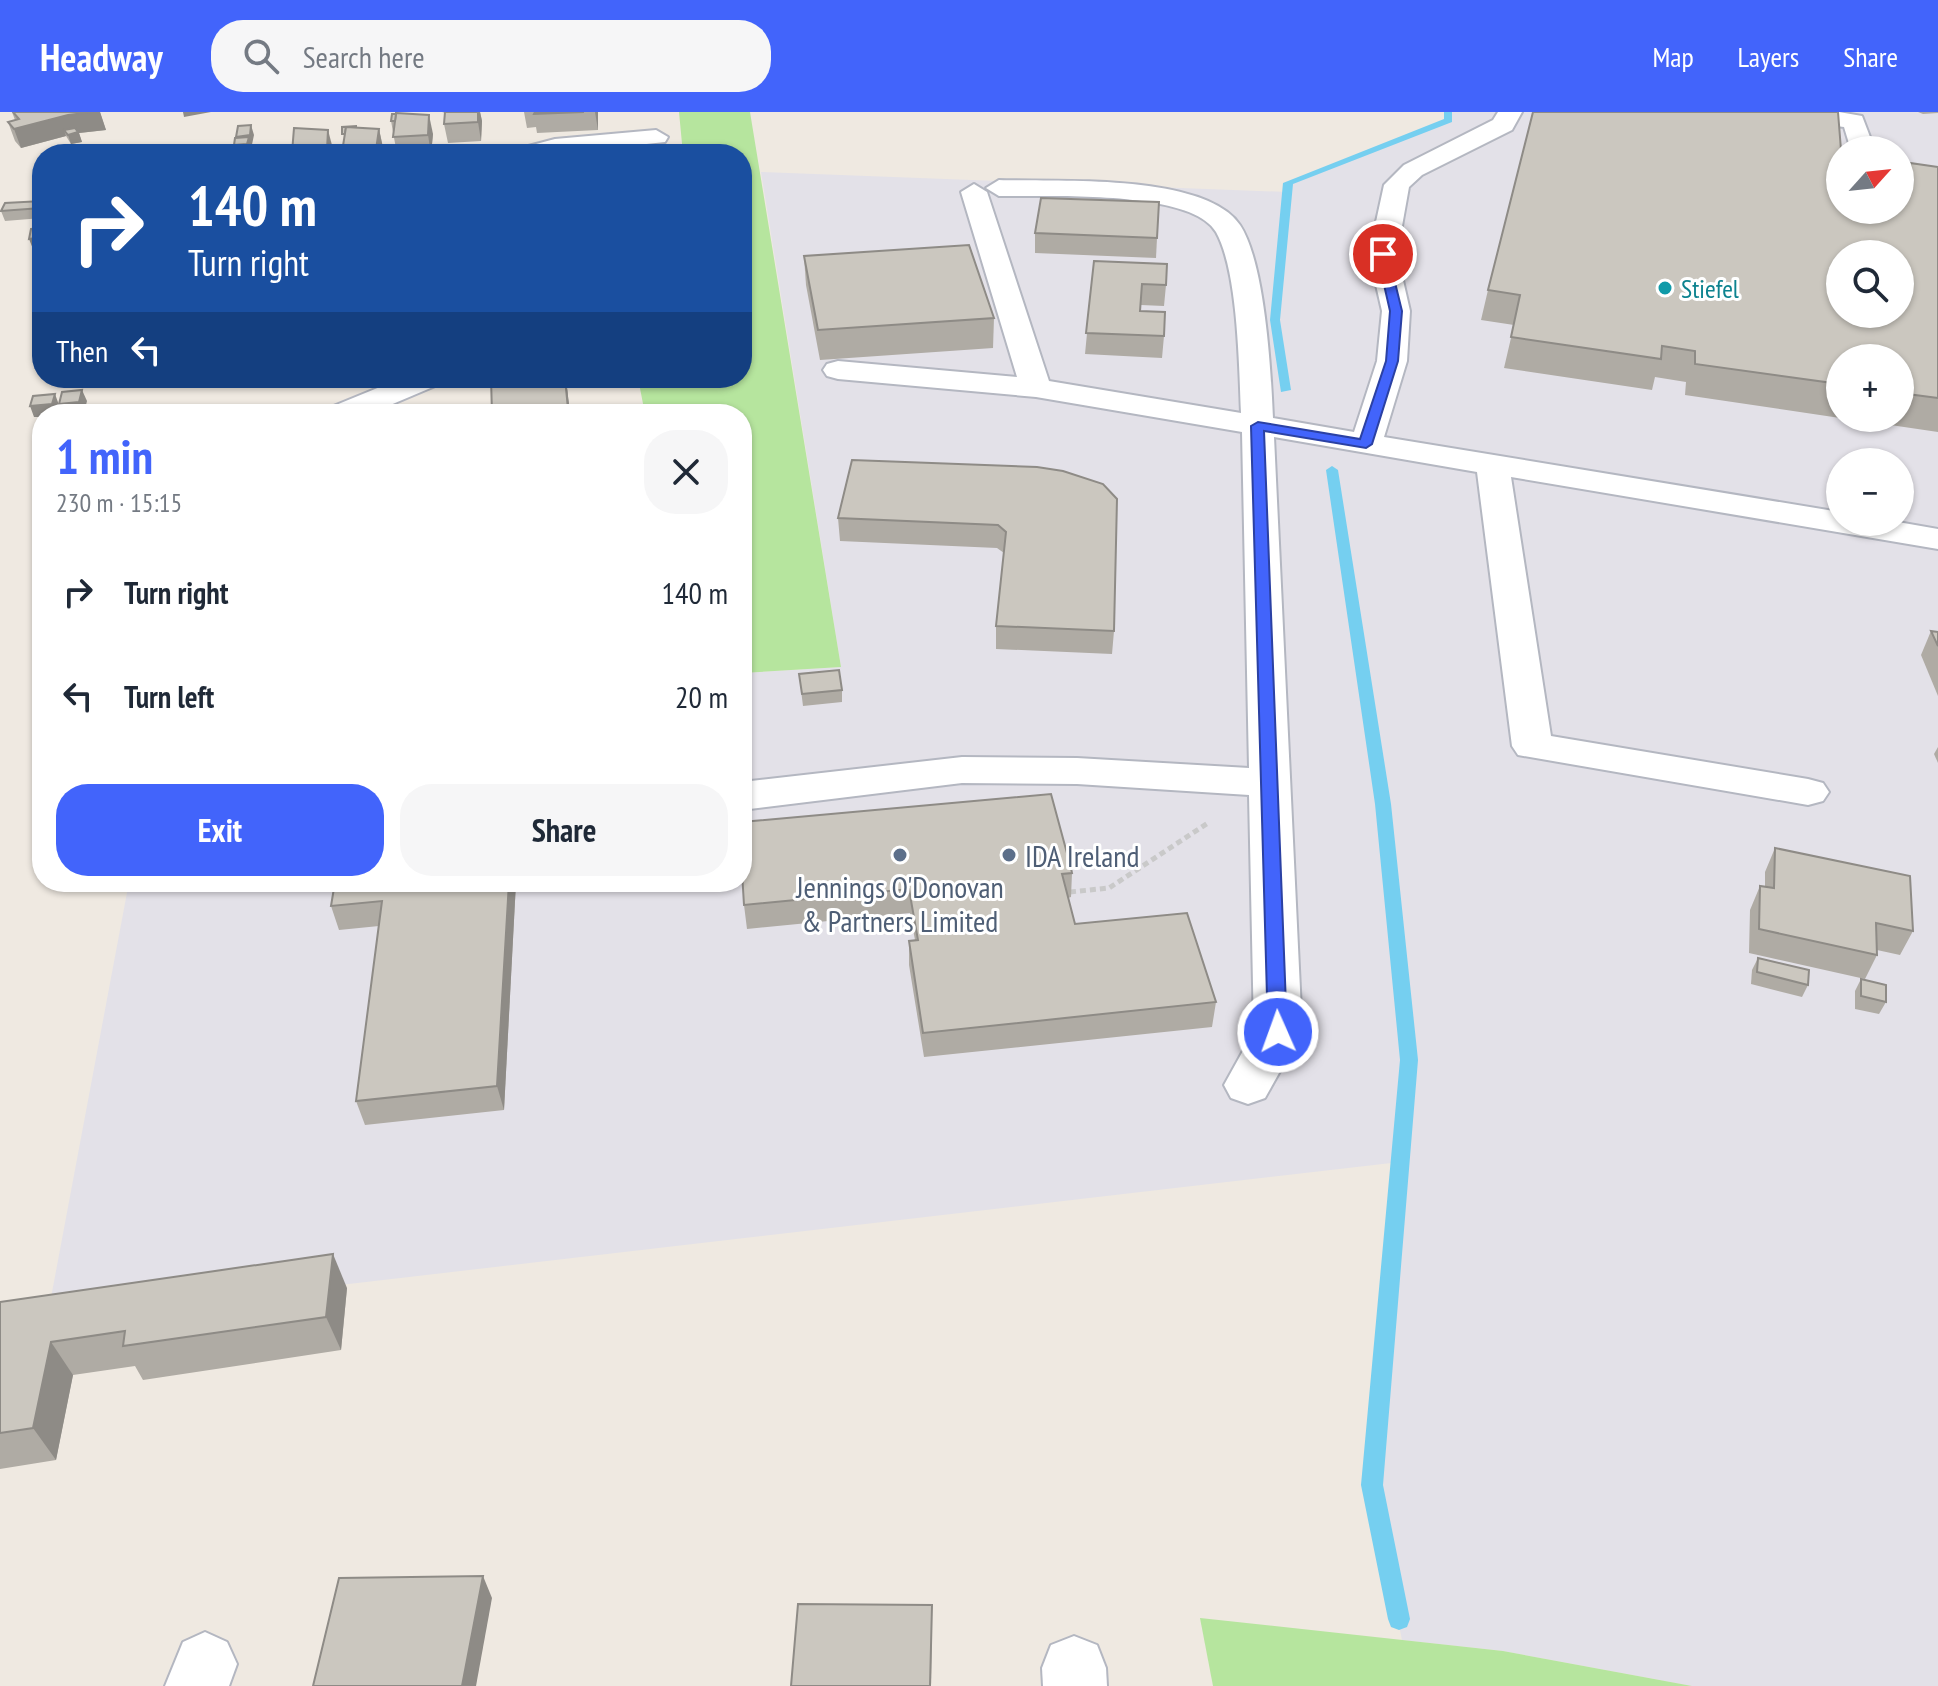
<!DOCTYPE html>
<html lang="en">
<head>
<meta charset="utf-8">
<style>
  body { margin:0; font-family:"PT Sans Narrow",sans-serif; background:#f6f6f7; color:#1f2937; height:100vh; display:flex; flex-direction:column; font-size:30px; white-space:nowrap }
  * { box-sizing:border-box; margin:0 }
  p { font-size:26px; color:#747a83 }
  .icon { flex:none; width:44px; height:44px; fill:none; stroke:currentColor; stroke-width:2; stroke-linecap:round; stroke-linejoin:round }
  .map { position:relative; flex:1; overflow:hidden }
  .drawer { position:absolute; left:32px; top:292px; width:720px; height:488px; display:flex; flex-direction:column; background:#fff; border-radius:32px; box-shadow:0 2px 6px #0004 }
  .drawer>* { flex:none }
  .banner { position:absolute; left:32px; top:32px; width:720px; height:244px; border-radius:32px; box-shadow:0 2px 6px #0004; background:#1a4fa0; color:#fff; overflow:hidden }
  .needle { width:52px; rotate:63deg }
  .controls { position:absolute; left:1826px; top:24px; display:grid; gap:16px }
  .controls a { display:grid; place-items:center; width:88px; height:88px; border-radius:50%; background:#fff; box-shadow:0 2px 6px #0004; font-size:40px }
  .pin { position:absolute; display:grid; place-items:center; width:68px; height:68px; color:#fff; margin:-34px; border:4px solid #fff; border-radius:50%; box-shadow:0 2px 8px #0007 }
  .me { position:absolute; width:88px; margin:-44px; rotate:358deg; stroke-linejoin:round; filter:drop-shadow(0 0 6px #0008) }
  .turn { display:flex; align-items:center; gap:28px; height:168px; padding:0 24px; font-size:36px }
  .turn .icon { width:104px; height:104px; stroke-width:2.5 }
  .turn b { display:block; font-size:56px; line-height:68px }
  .then { display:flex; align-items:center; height:76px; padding:0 24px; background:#0003; gap:16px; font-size:30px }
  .round { display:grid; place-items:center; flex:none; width:84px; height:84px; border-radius:32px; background:#f6f6f7 }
  .summary { display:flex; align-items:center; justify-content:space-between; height:136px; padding:0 24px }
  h1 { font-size:48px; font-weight:700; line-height:60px; color:#4264fb }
  .primary-button { display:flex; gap:16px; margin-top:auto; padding:16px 24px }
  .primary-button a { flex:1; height:92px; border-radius:32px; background:#4264fb; color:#fff; font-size:32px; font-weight:700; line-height:92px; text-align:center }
  .primary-button a+a { background:#f6f6f7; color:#1f2937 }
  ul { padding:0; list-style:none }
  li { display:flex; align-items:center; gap:24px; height:104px; padding:0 24px }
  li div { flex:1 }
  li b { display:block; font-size:30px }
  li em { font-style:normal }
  header { display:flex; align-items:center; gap:48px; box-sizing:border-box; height:112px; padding:0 40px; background:#4264fb; color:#fff }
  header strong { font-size:38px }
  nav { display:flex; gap:44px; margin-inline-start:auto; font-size:28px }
  .search { width:560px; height:72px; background:#f6f6f7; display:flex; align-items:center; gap:20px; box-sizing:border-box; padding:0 28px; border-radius:32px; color:#747a83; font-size:30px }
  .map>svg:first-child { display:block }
</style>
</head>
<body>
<header>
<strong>Headway</strong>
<div class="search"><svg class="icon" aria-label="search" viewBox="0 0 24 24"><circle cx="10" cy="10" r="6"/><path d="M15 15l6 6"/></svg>Search here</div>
<nav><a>Map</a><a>Layers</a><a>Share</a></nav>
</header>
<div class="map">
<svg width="1938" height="1574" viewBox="0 0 1938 1574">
  <rect width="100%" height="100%" fill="#efe9e1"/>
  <!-- industrial -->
  <path fill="#e3e1e8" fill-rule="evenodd" d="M1448,0H1938V1574H1692L1503,1539L1402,1528L1372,1373L1400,1050L47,1207L129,770H742V561L841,555L761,60L1287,80L1288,71L1449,8ZM1840,38H1900V98H1840ZM1840,142H1900V202H1840ZM1840,246H1900V306H1840ZM1840,350H1900V410H1840Z"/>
  <!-- green -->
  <g fill="#b6e59e">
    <polygon points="679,0 750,0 841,555 742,561 742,302 645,302 638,266 742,266 742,42 683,42"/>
    <polygon points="1200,1506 1503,1539 1692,1574 1213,1574"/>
  </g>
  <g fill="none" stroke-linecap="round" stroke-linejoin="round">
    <!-- stream -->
    <g fill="#75cff0" fill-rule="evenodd">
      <polygon points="1444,0 1452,0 1452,10 1293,72 1280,208 1291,278 1281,280 1270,208 1283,71 1444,7"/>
      <polygon points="1332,354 1338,358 1391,692 1418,948 1383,1373 1410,1507 1407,1515 1399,1518 1391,1515 1388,1507 1361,1373 1400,948 1375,692 1326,358"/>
    </g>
    <defs>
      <g id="minor">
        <path d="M1498,0H1522L1512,18L1422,63L1409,75L1397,142L1410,199L1407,249L1384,325L1840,400V410H1898L1938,417V437L1511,365L1551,624L1808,667L1823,671L1829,680L1823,689L1808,693L1518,643L1512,634L1477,360L1274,325L1302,920L1265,986L1248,992L1231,986L1224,973L1254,919L1249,683L1077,672L962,671L742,698V670L962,645L1077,646L1249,656L1242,320L1036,285L838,267L827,264L823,258L827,252L838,249L1017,265L961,80L974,72L987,80L1049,269L1241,301C1239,254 1238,159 1216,120C1191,77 1045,85 999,84L986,76L999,68C1057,70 1205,61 1240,113C1265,151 1271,259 1273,306L1354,320L1377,249L1382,199L1369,142L1384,73L1404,53L1493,8Z"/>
        <polygon points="1766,0 1839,0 1862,4 1875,38 1851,38 1844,15 1778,7"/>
        <polygon points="656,18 668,25 665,30 554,42 514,42 517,37 555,27"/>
        <polygon points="402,266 444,266 440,272 369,302 326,302 331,295"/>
        <polygon points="205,1520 227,1530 237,1552 229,1574 165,1574 183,1530"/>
        <polygon points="1074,1524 1097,1533 1106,1556 1107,1574 1043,1574 1042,1556 1051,1533"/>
      </g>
    </defs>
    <!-- minor casing -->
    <use href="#minor" stroke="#b4b7c1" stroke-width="4"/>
    <!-- path -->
    <polyline stroke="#c9c9c9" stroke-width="5" stroke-dasharray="6 4" stroke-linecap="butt" points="1070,780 1109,776 1208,711"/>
    <!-- minor -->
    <use href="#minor" fill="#fff" fill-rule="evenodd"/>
  </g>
  <!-- wall -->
  <g fill="#afaba4">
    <polygon points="12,0 100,0 106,18 79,21 82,30 71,32 66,24 21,36 15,29 8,10 15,8"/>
    <polygon points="442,0 480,0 482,9 481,29 448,31 444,12 445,1"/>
    <polygon points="524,0 598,0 598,18 537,21 536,15 527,16"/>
    <polygon points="1918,0 1938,0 1938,1 1923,2"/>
    <polygon points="391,9 433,22 431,42 397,42"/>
    <polygon points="356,16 379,17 383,36 383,42 342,42 342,40"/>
    <polygon points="1910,51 1938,55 1938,320 1843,306 1900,306 1900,246 1840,246 1840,306 1685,283 1686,270 1655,265 1652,278 1504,256 1514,213 1481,208 1488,178 1840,98 1906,61"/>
    <polygon points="42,89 42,106 5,109 1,99"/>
    <polygon points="1035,121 1157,126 1156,146 1035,141"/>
    <polygon points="804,144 994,206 993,236 820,248 806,173"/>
    <polygon points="1094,149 1166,173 1164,194 1141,193 1140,199 1164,224 1162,246 1085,242"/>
    <polygon points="306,266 346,266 324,276"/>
    <polygon points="566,267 570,301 571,302 492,302"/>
    <polygon points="1037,355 1114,519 1112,542 996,537 996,514 1004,441 997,436 840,429 838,406"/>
    <polygon points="1931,519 1938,520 1938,584 1921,543"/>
    <polygon points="799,562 842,578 842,590 803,594"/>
    <polygon points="1938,635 1938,651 1934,642"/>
    <polygon points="1775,736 1913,819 1900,843 1877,838 1877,843 1865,867 1749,841 1750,798 1760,774 1765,774 1765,760"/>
    <polygon points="1072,761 1071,785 1068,786 1075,812 1216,890 1212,915 924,945 909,853 909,829 915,828 910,801 747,817 744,793"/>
    <polygon points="516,770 504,998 365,1013 356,989 379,814 339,818 331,794"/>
    <polygon points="1758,846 1808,873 1802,885 1751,872 1752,858"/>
    <polygon points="1861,867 1886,890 1879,902 1855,897 1855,879"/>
    <polygon points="347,1176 341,1238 143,1268 135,1254 73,1263 56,1348 0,1357 0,1190"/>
  </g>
  <!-- shaded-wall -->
  <g fill="#8e8b86">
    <polygon points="93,0 100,0 106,18 79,21 82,30 71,32 68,23 64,18 66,24 21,36 14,17 68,3"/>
    <polygon points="183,0 211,0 184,5"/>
    <polygon points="478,0 480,0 482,9 481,29 478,10"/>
    <polygon points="595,0 598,0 598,18"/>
    <polygon points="429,3 433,22 431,42 428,23"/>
    <polygon points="251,13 254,23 250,42 236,42 234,33 239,33 236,25"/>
    <polygon points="379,17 383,36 383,42 377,42 376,38"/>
    <polygon points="328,18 333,37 333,42 292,42 292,41"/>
    <polygon points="42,125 42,136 33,137 29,127"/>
    <polygon points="322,266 346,266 324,276"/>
    <polygon points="533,266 579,266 566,267 570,302 568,302 568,297"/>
    <polygon points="82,278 87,289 84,301 63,302 59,292"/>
    <polygon points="55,282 59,293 56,302 42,302 42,305 34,305 30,294"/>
    <polygon points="509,770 516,770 504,998 497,974"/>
    <polygon points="333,1142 347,1176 341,1238 326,1205"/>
    <polygon points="51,1230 73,1263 56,1348 33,1316"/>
    <polygon points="483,1464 492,1486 476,1574 462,1574"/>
    <polygon points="932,1493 931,1574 930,1574"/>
  </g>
  <!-- building -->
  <g fill="#cbc7bf" stroke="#8e8b86" stroke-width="2" fill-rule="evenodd">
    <polygon points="13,0 93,0 68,3 14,17 8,10 19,7"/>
    <polygon points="445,0 478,0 478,10 444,12"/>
    <polygon points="535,0 584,0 534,2"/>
    <path d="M1533,0H1838L1841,38L1840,98H1900V61L1911,62L1910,51L1938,55V286L1900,281V246H1840V272L1695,252V239L1662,234L1661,247L1511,225L1520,183L1488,178ZM1840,142H1900V202H1840Z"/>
    <polygon points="396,1 429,3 428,23 393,25"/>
    <polygon points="392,2 396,2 395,9 391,9"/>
    <polygon points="251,13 250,23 236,25 238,14"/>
    <polygon points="356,14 356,16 346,15 345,22 342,22 342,15"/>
    <polygon points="346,15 379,17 376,38 342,40"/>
    <polygon points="75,16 78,20 68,23 64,18"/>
    <polygon points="294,16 328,18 327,38 292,41"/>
    <polygon points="249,25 247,32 234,33 235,26"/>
    <polygon points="292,38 292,42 266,42 266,40"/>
    <polygon points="1041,86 1159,90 1157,126 1035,121"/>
    <polygon points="42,89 41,96 1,99 5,91"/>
    <polygon points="42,116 42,125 29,127 31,117"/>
    <polygon points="969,133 994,206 818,218 804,144"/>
    <polygon points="1094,149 1167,152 1166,173 1142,172 1140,199 1165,200 1164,224 1086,221"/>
    <polygon points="491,266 565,266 568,297 517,302 492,302"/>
    <polygon points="82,278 79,290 59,292 62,280"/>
    <polygon points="55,282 52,292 30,294 33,284"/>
    <polygon points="852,348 1037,355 1063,359 1103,372 1117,387 1114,519 996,514 1006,420 998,413 838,406"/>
    <polygon points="1931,519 1938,520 1938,534"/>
    <polygon points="839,558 842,578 802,582 799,562"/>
    <polygon points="1051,682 1071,756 1072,761 1062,762 1075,812 1187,801 1216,890 923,921 909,829 918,828 909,777 744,793 742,760 742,710"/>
    <polygon points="1775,736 1910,764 1913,819 1876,811 1877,843 1759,817 1760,774 1774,776"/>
    <polygon points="335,770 509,770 497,974 356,989 382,789 331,794"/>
    <polygon points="1758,846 1809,858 1808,873 1757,860"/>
    <polygon points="1861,867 1886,873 1886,890 1861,884"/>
    <polygon points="333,1142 326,1205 123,1234 125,1219 51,1230 33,1316 0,1321 0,1190"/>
    <polygon points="483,1464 462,1574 313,1574 339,1466"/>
    <polygon points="798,1492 932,1493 930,1574 791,1574"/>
  </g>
  <!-- route -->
  <polygon fill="#4264fb" stroke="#2b41a3" stroke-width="2" points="1383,139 1388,142 1402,199 1398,249 1372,332 1366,336 1264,319 1287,920 1278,927 1268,920 1251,314 1258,310 1360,327 1386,249 1390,199 1377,142"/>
  <!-- markers -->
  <circle fill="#0f9aa8" stroke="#fff" stroke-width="3" cx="1665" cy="176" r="8"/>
  <g fill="#5c6f8a" stroke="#fff" stroke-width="3">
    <circle cx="900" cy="743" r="8"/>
    <circle cx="1009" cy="743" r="8"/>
  </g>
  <g text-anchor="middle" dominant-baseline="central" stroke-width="6" stroke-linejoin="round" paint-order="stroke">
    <!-- far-culture labels -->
    <g font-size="26" fill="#0d838f" stroke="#fff" text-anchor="start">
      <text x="1681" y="176">Stiefel</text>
    </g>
    <!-- service labels -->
    <g font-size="30" fill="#4e5e75" stroke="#fff" text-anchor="start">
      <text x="1025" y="743">IDA Ireland</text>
      <text x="900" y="774" text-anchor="middle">Jennings O'Donovan<tspan x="900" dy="34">&amp; Partners Limited</tspan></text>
    </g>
  </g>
</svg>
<div class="controls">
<a><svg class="needle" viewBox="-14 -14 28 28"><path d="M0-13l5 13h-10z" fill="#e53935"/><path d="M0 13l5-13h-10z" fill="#747a83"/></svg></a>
<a><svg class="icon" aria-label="search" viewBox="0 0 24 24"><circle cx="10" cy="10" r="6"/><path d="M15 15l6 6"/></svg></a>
<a>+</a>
<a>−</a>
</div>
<div class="pin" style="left:1383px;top:142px;background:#d93025"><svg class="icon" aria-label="arrive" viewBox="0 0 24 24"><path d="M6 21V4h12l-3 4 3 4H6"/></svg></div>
<svg class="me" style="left:1278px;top:920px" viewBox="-20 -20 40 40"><circle r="17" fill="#4264fb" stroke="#fff" stroke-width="3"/><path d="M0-11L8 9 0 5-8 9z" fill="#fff"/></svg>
<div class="banner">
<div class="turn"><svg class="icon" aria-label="right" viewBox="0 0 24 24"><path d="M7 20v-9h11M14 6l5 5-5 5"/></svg><div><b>140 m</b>Turn right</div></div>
<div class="then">Then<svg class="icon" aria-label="left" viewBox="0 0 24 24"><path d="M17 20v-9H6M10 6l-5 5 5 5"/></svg></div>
</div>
<section class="drawer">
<div class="summary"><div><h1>1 min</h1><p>230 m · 15:15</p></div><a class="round"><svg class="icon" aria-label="close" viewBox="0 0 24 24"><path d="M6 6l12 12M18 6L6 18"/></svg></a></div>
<ul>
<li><svg class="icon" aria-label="right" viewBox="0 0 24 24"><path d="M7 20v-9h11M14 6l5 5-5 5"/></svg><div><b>Turn right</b></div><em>140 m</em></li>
<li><svg class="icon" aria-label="left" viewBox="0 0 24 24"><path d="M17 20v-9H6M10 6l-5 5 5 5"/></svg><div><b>Turn left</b></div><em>20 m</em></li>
</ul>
<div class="primary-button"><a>Exit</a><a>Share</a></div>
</section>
</div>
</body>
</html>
